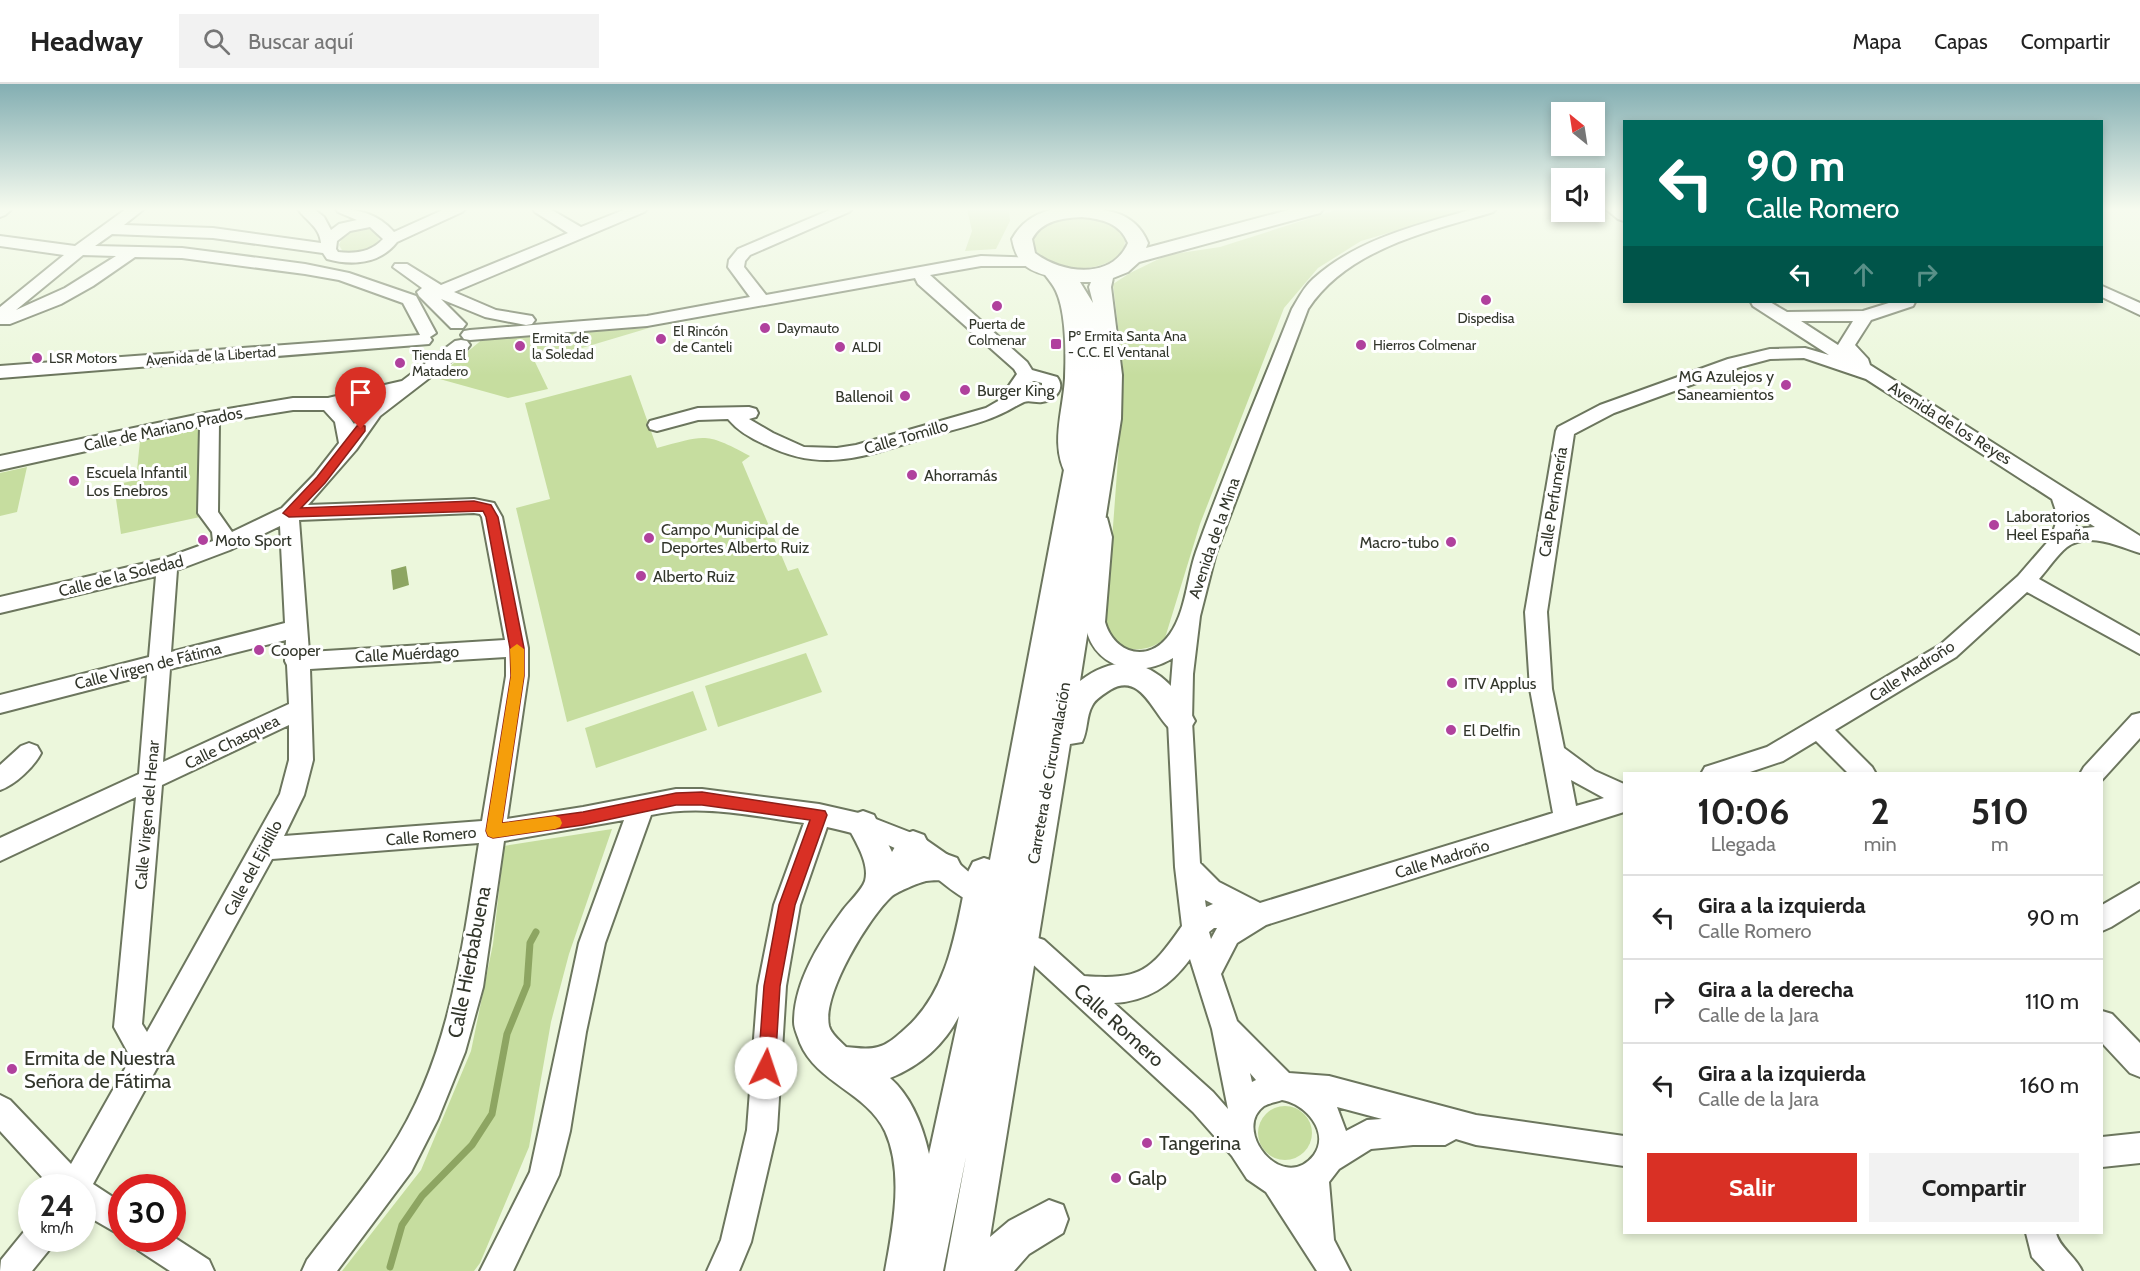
<!DOCTYPE html>
<html lang="es">
<head>
<meta charset="utf-8">
<style>
  body { margin:0; font-family:Cabin,sans-serif; background:#f2f2f2; color:#222; height:100vh; display:flex; flex-direction:column; font-size:22px; white-space:nowrap }
  * { box-sizing:border-box; margin:0 }
  p { font-size:20px; color:#767676 }
  .icon { flex:none; width:33px; height:33px; fill:none; stroke:currentColor; stroke-width:2; stroke-linecap:round; stroke-linejoin:round }
  .map { position:relative; flex:1; overflow:hidden }
  .panel { position:absolute; left:1623px; top:688px; width:480px; height:462px; display:flex; flex-direction:column; background:#fff; border-radius:0px; box-shadow:0 3px 9px #0003 }
  .panel>* { flex:none }
  .guide { position:absolute; left:1623px; top:36px; width:480px; height:183px; border-radius:0px; box-shadow:0 3px 9px #0003; background:#00695c; color:#fff; overflow:hidden }
  .needle { width:39px; rotate:330deg }
  .buttons { position:absolute; left:1551px; top:18px; display:grid; gap:12px }
  .buttons a { display:grid; place-items:center; width:54px; height:54px; border-radius:0px; background:#fff; box-shadow:0 3px 9px #0003; font-size:30px }
  .speed { position:absolute; left:18px; top:1090px; display:flex; gap:12px; font-size:30px; font-weight:700; text-align:center }
  .speed>* { display:grid; place-content:center; width:78px; height:78px; border-radius:50%; background:#fff; box-shadow:0 3px 9px #0003; line-height:1 }
  .speed small { font-size:15px; font-weight:400 }
  .speed .limit { border:9px solid #d22; background:#fff; color:#111 }
  .pin { position:absolute; display:grid; place-items:center; width:51px; height:51px; color:#fff; margin:-62px -26px; border-radius:50% 50% 50% 0; rotate:-45deg; box-shadow:0 0 6px #0007 }
  .pin .icon { rotate:45deg }
  .me { position:absolute; width:66px; margin:-33px; rotate:4deg; stroke-linejoin:round; filter:drop-shadow(0 0 4px #0008) }
  .turn { display:flex; align-items:center; gap:21px; height:126px; padding:0 24px; font-size:27px }
  .turn .icon { width:78px; height:78px; stroke-width:2.5 }
  .turn b { display:block; font-size:42px; line-height:51px }
  .lanes { display:flex; align-items:center; height:57px; padding:0 24px; background:#0003; justify-content:center; gap:30px; direction:ltr }
  .lanes .off { opacity:.35 }
  .eta { display:flex; justify-content:space-evenly; align-items:center; height:102px; text-align:center }
  .eta b { font-size:36px; font-weight:700; line-height:42px }
  .primary-button { display:flex; gap:12px; margin-top:auto; padding:12px 24px }
  .primary-button a { flex:1; height:69px; border-radius:0px; background:#d93025; color:#fff; font-size:24px; font-weight:700; line-height:69px; text-align:center }
  .primary-button a+a { background:#f2f2f2; color:#222 }
  ul { padding:0; list-style:none }
  li { display:flex; align-items:center; gap:18px; height:84px; padding:0 24px; border-top:2px solid #e0e0e0 }
  li div { flex:1 }
  li b { display:block; font-size:22px }
  li em { font-style:normal }
  header { display:flex; align-items:center; gap:36px; box-sizing:border-box; height:84px; padding:0 30px; background:#fff; border-bottom:2px solid #e0e0e0 }
  header strong { font-size:28px }
  nav { display:flex; gap:33px; margin-inline-start:auto; font-size:21px }
  .search { width:420px; height:54px; background:#f2f2f2; display:flex; align-items:center; gap:15px; box-sizing:border-box; padding:0 21px; border-radius:0px; color:#767676; font-size:22px }
  .map>svg:first-child { display:block }
</style>
</head>
<body>
<header>
<strong>Headway</strong>
<div class="search"><svg class="icon" aria-label="search" viewBox="0 0 24 24"><circle cx="10" cy="10" r="6"/><path d="M15 15l6 6"/></svg>Buscar aquí</div>
<nav><a>Mapa</a><a>Capas</a><a>Compartir</a></nav>
</header>
<div class="map">
<svg width="2140" height="1187" viewBox="0 0 2140 1187">
  <rect width="100%" height="100%" fill="#ecf7dc"/>
  <!-- green -->
  <g fill="#c6dd9f">
    <polygon points="967,125 1009,125 1010,137 996,165 965,167 972,147"/>
    <path d="M1339,125H1470L1361,157L1318,184L1284,224L1200,440L1165,554C1147,572 1107,570 1106,538L1124,293L1113,200L1130,189L1167,171L1220,163Z"/>
    <path d="M1067,133C1089,132 1111,134 1125,153C1126,165 1120,173 1109,178C1059,201 991,153 1067,133Z"/>
    <path d="M366,142L372,145L379,155C376,168 355,172 343,168L339,161C344,147 352,145 366,142Z"/>
    <polygon points="649,244 535,278 548,305 508,314 436,294 484,254"/>
    <path d="M631,291L657,364C706,351 705,348 750,372L742,378L788,487L798,484L828,551L567,638L516,424L550,415L525,319Z"/>
    <polygon points="201,343 200,433 121,450 114,401 136,396 140,357"/>
    <polygon points="27,383 17,428 0,432 0,389"/>
    <polygon points="806,569 822,608 718,643 705,602"/>
    <polygon points="693,607 707,646 596,684 585,644"/>
    <polygon points="612,745 569,870 551,938 529,1063 480,1179 474,1187 342,1187 421,1086 471,967 493,860 504,762"/>
    <circle cx="1285" cy="1049" r="27"/>
  </g>
  <!-- water -->
  <polygon fill="#8da562" points="406,482 409,501 393,506 391,486"/>
  <g fill="none" stroke-linecap="round" stroke-linejoin="round">
    <!-- stream -->
    <polyline stroke="#8da562" stroke-width="7" points="390,1183 402,1141 422,1112 472,1061 492,1030 507,950 527,901 530,859 536,848"/>
    <defs>
      <g id="minor">
        <polygon points="0,125 12,125 5,131 0,133"/>
        <path d="M126,125H144L124,141L213,144L321,159C320,143 305,136 298,125H314L324,133L331,146L339,140L357,136L338,128L336,125C359,125 378,130 394,148L445,125H465L462,128L397,158C380,180 352,182 327,175L323,169L213,154L112,150L95,162L182,164L305,180L349,189L416,212L436,249L430,253L432,256L429,260L0,294V282L420,251L403,219L339,196L305,190L182,174L135,173L93,202L61,220L10,240H0V223L64,171L0,162V152L75,162ZM370,143L383,155C371,168 356,170 338,168L336,165L337,157L350,147ZM83,171L116,172L65,204L16,226Z"/>
        <polygon points="533,125 550,125 581,143 626,125 647,125 644,128 454,208 496,226 532,232 535,236 532,240 526,241 485,233 441,215 466,240 463,244 451,244 419,212 417,208 422,204 393,183 395,180 407,180 441,201 568,149 535,128"/>
        <path d="M832,125H852L849,128L750,171L745,177L744,183L766,211L981,172L1036,174L1038,177L1036,180L1030,182H981L930,191L1027,278L1032,286L1057,293C1066,305 1055,316 1042,318C1036,319 1029,316 1024,318C1021,319 1019,321 1016,322C990,338 959,344 930,352C870,370 826,391 766,361C752,355 738,347 728,335L698,336L657,347L650,345L648,341L650,337L698,324L749,323L756,325L758,329L756,333L749,335L773,349L804,363L837,364L856,361L986,324L1012,309L1008,303L1017,290L1014,285L918,200L915,194L647,242L470,256L464,255L461,251L464,247L470,246L647,232L750,213L728,183L729,176L738,165ZM1034,297L1042,299V304L1037,307L1028,306L1027,300Z"/>
        <path d="M1473,125H1496L1493,128C1428,148 1348,164 1308,225L1216,469L1200,532L1193,590L1192,637L1200,779L1219,798L1260,819L1553,729L1530,605L1525,528L1556,347L1558,343L1600,321L1728,275L1770,265L1805,264L1829,271L1753,222L1751,218H1770L1787,228L1863,227L1892,218H1915L1913,222L1871,236L1855,261L1868,275L1870,281L2140,452V469C2119,463 2090,447 2067,463C2057,471 2048,485 2039,495L2140,552V570L2027,508L1956,573L1835,646L1872,683L1876,690H1849L1816,657L1783,677L1744,690H1701L1705,683L1767,663L1940,561L2018,492L2051,454L2058,433L2052,415L1866,295L1804,274L1770,275L1740,283L1614,329L1574,350L1547,528L1552,605L1564,664L1595,687L1624,700V728L1266,841L1237,859L1221,890L1237,937L1289,989L1329,992L1476,1031L1624,1052V1082L1476,1061L1456,1055L1445,1061H1413L1371,1065L1339,1085L1329,1098L1334,1156L1350,1187H1317L1266,1108L1247,1095L1232,1072L1193,1028L1026,874L1022,865L1026,856L1035,853L1044,856L1084,892C1140,896 1150,888 1182,842L1175,783L1168,637L1173,574C1156,584 1138,588 1119,582C1066,562 1087,496 1092,453L1090,439L1093,434L1100,432L1107,434L1112,453L1105,538C1114,570 1149,580 1170,550C1186,527 1187,494 1196,468C1225,386 1260,306 1292,225C1298,215 1304,203 1313,195C1357,155 1418,141 1473,125ZM1801,237H1853L1838,261ZM2078,432L2095,443L2075,445ZM1571,696L1604,714L1576,722ZM1205,816L1213,820L1206,823ZM1214,844H1217L1211,855L1209,848ZM1190,875L1212,945L1228,1025L1213,1008L1114,919C1148,917 1170,902 1190,875ZM1250,989L1256,996L1252,998ZM1282,1016C1306,1020 1330,1048 1314,1071C1283,1111 1231,1046 1264,1022C1269,1019 1277,1018 1282,1016ZM1337,1023L1382,1035L1367,1036L1346,1047Z"/>
        <polygon points="1606,125 1624,125 1624,137 1618,135"/>
        <path d="M1051,183L1057,185L1072,205L1079,225L1083,293L1076,364L1085,389L1082,394L1075,396L1068,394C1049,362 1063,329 1065,294C1066,270 1066,228 1056,207C1053,200 1047,194 1043,188Z"/>
        <polygon points="2102,202 2140,219 2140,231 2102,213"/>
        <path d="M461,256L467,257L470,261L467,265L380,332L356,366L308,421L474,415L494,419L502,433L528,564V592L507,735L583,723L676,705H702L819,720L863,730L922,753L955,776L979,797L983,805L979,813L970,817C951,809 926,783 906,770C883,756 853,749 827,743L800,821L786,902L777,1046L751,1158L739,1187H707L721,1156L747,1046L758,902L774,821L804,739C753,732 702,720 651,731L605,859L586,948L570,1047L559,1091L513,1187H480L530,1088L579,859L624,736L504,757L483,903L465,968L438,1035L411,1088L337,1187H302L307,1176C334,1140 364,1105 389,1067C450,975 462,865 479,759L272,775L93,1100L122,1119V1152L82,1129V1104H52L0,1047V1011L10,1016L71,1080L131,974L114,943L136,713L0,777V754L139,690L147,591L0,629V611L149,573L156,492L0,529V513L163,475L213,457L212,448L198,429L200,342L0,386V372L210,328L293,314H328L402,297L455,257ZM379,314L366,324L354,340L342,323ZM293,326H324L335,338L339,359L314,391L282,424L232,448L218,428L219,338ZM474,429L480,430L482,433L505,556L309,568L299,436ZM280,442L285,539L171,568L177,486L230,466ZM286,556L285,577L287,581L289,620L163,678L170,585ZM506,573V592L482,737L284,752L304,711L313,676L310,585ZM289,641V676L280,710L147,948L142,940L162,701Z"/>
        <polygon points="2140,629 2140,654 2102,696 2102,690 2080,690 2084,683 2132,631"/>
        <path d="M29,659L37,662L41,669C34,683 15,701 0,706V681L21,662Z"/>
        <polygon points="2140,799 2140,825 2111,843 2102,847 2102,821"/>
        <polygon points="2102,927 2112,930 2140,959 2140,993 2130,989 2102,959"/>
        <polygon points="2140,1049 2140,1079 2102,1083 2102,1053"/>
        <polygon points="32,1142 32,1155 53,1155 49,1166 32,1187 0,1187 1,1176 27,1144"/>
        <path d="M2026,1149H2056C2059,1163 2076,1173 2082,1187H2045L2032,1173Z"/>
        <polygon points="172,1152 209,1176 214,1187 170,1187 138,1166 134,1155 172,1155"/>
      </g>
      <path id="major" d="M1054,125C1090,125 1132,119 1148,159L1146,164L1292,125H1323L1320,129L1139,178L1128,188L1113,194L1111,203L1122,291L1121,335L1080,597C1130,559 1170,588 1195,637L1190,645C1183,648 1175,650 1169,644C1152,627 1140,588 1110,606C1104,610 1095,615 1092,622C1086,632 1088,646 1082,658L1070,660L990,1153L1009,1137L1049,1116L1063,1121L1068,1135L1063,1149L1029,1170L1014,1187H945L966,1073L943,1187H885C893,1143 904,1089 885,1047C866,1008 817,999 800,959C798,952 794,945 794,938C794,898 820,857 843,826C849,818 862,806 865,797C870,779 855,757 847,741L852,731L863,727L874,731L892,768L902,751L913,747L924,751L929,761L926,769L946,770L957,774L962,784L957,794C946,798 937,795 926,797C918,799 899,807 892,812C869,833 822,910 829,942C831,950 840,957 846,963C857,964 868,966 878,963C889,960 897,952 905,945C950,906 956,843 968,788L973,778L984,774L990,776L1074,333L1078,291L1073,223L1057,194C1031,188 1017,183 1012,155C1022,137 1035,130 1054,125ZM1082,133C1102,135 1120,139 1128,159C1112,196 1062,190 1035,169L1032,155C1042,136 1063,134 1082,133ZM1080,198H1091L1089,203L1093,219ZM959,932L929,1070C923,1043 911,1012 890,994C920,982 944,961 959,932Z"/>
    </defs>
    <!-- minor casing -->
    <use href="#minor" stroke="#6c765e" stroke-width="4"/>
    <!-- major casing -->
    <use href="#major" stroke="#6c765e" stroke-width="4"/>
    <!-- minor -->
    <use href="#minor" fill="#fff" fill-rule="evenodd"/>
    <!-- major -->
    <use href="#major" fill="#fff" fill-rule="evenodd"/>
  </g>
  <!-- sky -->
  <linearGradient id="sky" x2="0" y2="1"><stop stop-color="#83aeb2"/><stop offset="0.43" stop-color="#f6fbef"/><stop offset="1" stop-color="#f6fbef" stop-opacity="0"/></linearGradient>
  <rect width="2140" height="291" fill="url(#sky)"/>
  <!-- route -->
  <polygon fill="#d93025" stroke="#8d1f18" stroke-width="1.5" points="361,341 365,342 365,347 325,399 301,424 474,417 491,421 498,433 524,564 524,592 502,739 583,728 676,709 702,708 825,727 827,731 795,821 780,902 775,984 772,990 766,993 760,990 758,984 764,902 779,821 810,736 702,721 676,721 583,741 493,754 488,752 486,747 511,592 510,564 486,433 483,427 289,433 283,429 317,393 357,342"/>
  <!-- slow -->
  <polygon fill="#f59e0b" points="517,560 524,565 524,592 502,739 555,732 560,734 562,739 560,743 555,745 493,754 488,752 486,747 511,592 510,565"/>
  <!-- markers -->
  <g fill="#b0419d" stroke="#fff" stroke-width="2">
    <circle cx="1486" cy="216" r="6"/>
    <circle cx="997" cy="222" r="6"/>
    <circle cx="765" cy="244" r="6"/>
    <circle cx="661" cy="255" r="6"/>
    <rect x="1050" y="254" width="12" height="12" rx="3"/>
    <circle cx="1361" cy="261" r="6"/>
    <circle cx="520" cy="262" r="6"/>
    <circle cx="840" cy="263" r="6"/>
    <circle cx="37" cy="274" r="6"/>
    <circle cx="400" cy="279" r="6"/>
    <circle cx="1786" cy="301" r="6"/>
    <circle cx="965" cy="306" r="6"/>
    <circle cx="905" cy="312" r="6"/>
    <circle cx="912" cy="391" r="6"/>
    <circle cx="74" cy="397" r="6"/>
    <circle cx="1994" cy="441" r="6"/>
    <circle cx="649" cy="454" r="6"/>
    <circle cx="203" cy="456" r="6"/>
    <circle cx="1451" cy="458" r="6"/>
    <circle cx="641" cy="492" r="6"/>
    <circle cx="259" cy="566" r="6"/>
    <circle cx="1452" cy="599" r="6"/>
    <circle cx="1451" cy="646" r="6"/>
    <circle cx="12" cy="985" r="6"/>
    <circle cx="1147" cy="1059" r="6"/>
    <circle cx="1116" cy="1094" r="6"/>
  </g>
  <g text-anchor="middle" dominant-baseline="central" stroke-width="6" stroke-linejoin="round" paint-order="stroke">
    <!-- far-poi labels -->
    <g font-size="14" fill="#32362b" stroke="#fff" text-anchor="start">
      <text x="1486" y="234" text-anchor="middle">Dispedisa</text>
      <text x="997" y="240" text-anchor="middle">Puerta de<tspan x="997" dy="16">Colmenar</tspan></text>
      <text x="777" y="244">Daymauto</text>
      <text x="673" y="247">El Rincón<tspan x="673" dy="16">de Canteli</tspan></text>
      <text x="1068" y="252">Pº Ermita Santa Ana<tspan x="1068" dy="16">- C.C. El Ventanal</tspan></text>
      <text x="532" y="254">Ermita de<tspan x="532" dy="16">la Soledad</tspan></text>
      <text x="1373" y="261">Hierros Colmenar</text>
      <text x="852" y="263">ALDI</text>
      <text x="412" y="271">Tienda El<tspan x="412" dy="16">Matadero</tspan></text>
      <text x="49" y="274">LSR Motors</text>
    </g>
    <!-- far-street labels -->
    <g font-size="14" fill="#32362b" stroke="#fff">
      <text transform="translate(211 272) rotate(-4)">Avenida de la Libertad</text>
    </g>
    <!-- poi labels -->
    <g font-size="16" fill="#32362b" stroke="#fff" text-anchor="start">
      <text x="1774" y="292" text-anchor="end">MG Azulejos y<tspan x="1774" dy="18">Saneamientos</tspan></text>
      <text x="977" y="306">Burger King</text>
      <text x="893" y="312" text-anchor="end">Ballenoil</text>
      <text x="86" y="388">Escuela Infantil<tspan x="86" dy="18">Los Enebros</tspan></text>
      <text x="924" y="391">Ahorramás</text>
      <text x="2006" y="432">Laboratorios<tspan x="2006" dy="18">Heel España</tspan></text>
      <text x="661" y="445">Campo Municipal de<tspan x="661" dy="18">Deportes Alberto Ruiz</tspan></text>
      <text x="215" y="456">Moto Sport</text>
      <text x="1439" y="458" text-anchor="end">Macro-tubo</text>
      <text x="653" y="492">Alberto Ruiz</text>
      <text x="271" y="566">Cooper</text>
      <text x="1464" y="599">ITV Applus</text>
      <text x="1463" y="646">El Delfin</text>
    </g>
    <!-- street labels -->
    <g font-size="16" fill="#32362b" stroke="#fff">
      <text transform="translate(1950 339) rotate(32)">Avenida de los Reyes</text>
      <text transform="translate(163 345) rotate(-12)">Calle de Mariano Prados</text>
      <text transform="translate(906 353) rotate(-16)">Calle Tomillo</text>
      <text transform="translate(1553 418) rotate(-81)">Calle Perfumería</text>
      <text transform="translate(1214 454) rotate(-71)">Avenida de la Mina</text>
      <text transform="translate(121 492) rotate(-14)">Calle de la Soledad</text>
      <text transform="translate(407 570) rotate(-3)">Calle Muérdago</text>
      <text transform="translate(148 582) rotate(-14)">Calle Virgen de Fátima</text>
      <text transform="translate(1912 587) rotate(-33)">Calle Madroño</text>
      <text transform="translate(232 658) rotate(-26)">Calle Chasquea</text>
      <text transform="translate(1049 689) rotate(-80)">Carretera de Circunvalación</text>
      <text transform="translate(147 731) rotate(-85)">Calle Virgen del Henar</text>
      <text transform="translate(431 752) rotate(-5)">Calle Romero</text>
      <text transform="translate(1442 775) rotate(-17)">Calle Madroño</text>
      <text transform="translate(253 784) rotate(-62)">Calle del Ejidillo</text>
    </g>
    <!-- near-street labels -->
    <g font-size="20" fill="#32362b" stroke="#fff">
      <text transform="translate(469 878) rotate(-79)">Calle Hierbabuena</text>
      <text transform="translate(1119 941) rotate(42)">Calle Romero</text>
    </g>
    <!-- near-poi labels -->
    <g font-size="20" fill="#32362b" stroke="#fff" text-anchor="start">
      <text x="24" y="974">Ermita de Nuestra<tspan x="24" dy="23">Señora de Fátima</tspan></text>
      <text x="1159" y="1059">Tangerina</text>
      <text x="1128" y="1094">Galp</text>
    </g>
  </g>
</svg>
<div class="buttons">
<a><svg class="needle" viewBox="-14 -14 28 28"><path d="M0-13l5 13h-10z" fill="#e53935"/><path d="M0 13l5-13h-10z" fill="#767676"/></svg></a>
<a><svg class="icon" aria-label="sound" viewBox="0 0 24 24"><path d="M4 9h4l5-4v14l-5-4H4zM17 9q2 3 0 6"/></svg></a>
</div>
<div class="speed"><div>24<small>km/h</small></div><div class="limit">30</div></div>
<div class="pin" style="left:361px;top:345px;background:#d93025"><svg class="icon" aria-label="arrive" viewBox="0 0 24 24"><path d="M6 21V4h12l-3 4 3 4H6"/></svg></div>
<svg class="me" style="left:766px;top:984px" viewBox="-20 -20 40 40"><circle r="19" fill="#fff"/><path d="M0-13L10 11 0 6-10 11z" fill="#d93025"/></svg>
<div class="guide">
<div class="turn"><svg class="icon" aria-label="left" viewBox="0 0 24 24"><path d="M17 20v-9H6M10 6l-5 5 5 5"/></svg><div><b>90 m</b>Calle Romero</div></div>
<div class="lanes"><svg class="icon" aria-label="left" viewBox="0 0 24 24"><path d="M17 20v-9H6M10 6l-5 5 5 5"/></svg><svg class="icon off" aria-label="ahead" viewBox="0 0 24 24"><path d="M12 20V5M6 11l6-6 6 6"/></svg><svg class="icon off" aria-label="right" viewBox="0 0 24 24"><path d="M7 20v-9h11M14 6l5 5-5 5"/></svg></div>
</div>
<section class="panel">
<div class="eta">
<div><b>10:06</b><p>Llegada</p></div>
<div><b>2</b><p>min</p></div>
<div><b>510</b><p>m</p></div>
</div>
<ul>
<li><svg class="icon" aria-label="left" viewBox="0 0 24 24"><path d="M17 20v-9H6M10 6l-5 5 5 5"/></svg><div><b>Gira a la izquierda</b><p>Calle Romero</p></div><em>90 m</em></li>
<li><svg class="icon" aria-label="right" viewBox="0 0 24 24"><path d="M7 20v-9h11M14 6l5 5-5 5"/></svg><div><b>Gira a la derecha</b><p>Calle de la Jara</p></div><em>110 m</em></li>
<li><svg class="icon" aria-label="left" viewBox="0 0 24 24"><path d="M17 20v-9H6M10 6l-5 5 5 5"/></svg><div><b>Gira a la izquierda</b><p>Calle de la Jara</p></div><em>160 m</em></li>
</ul>
<div class="primary-button"><a>Salir</a><a>Compartir</a></div>
</section>
</div>
</body>
</html>
